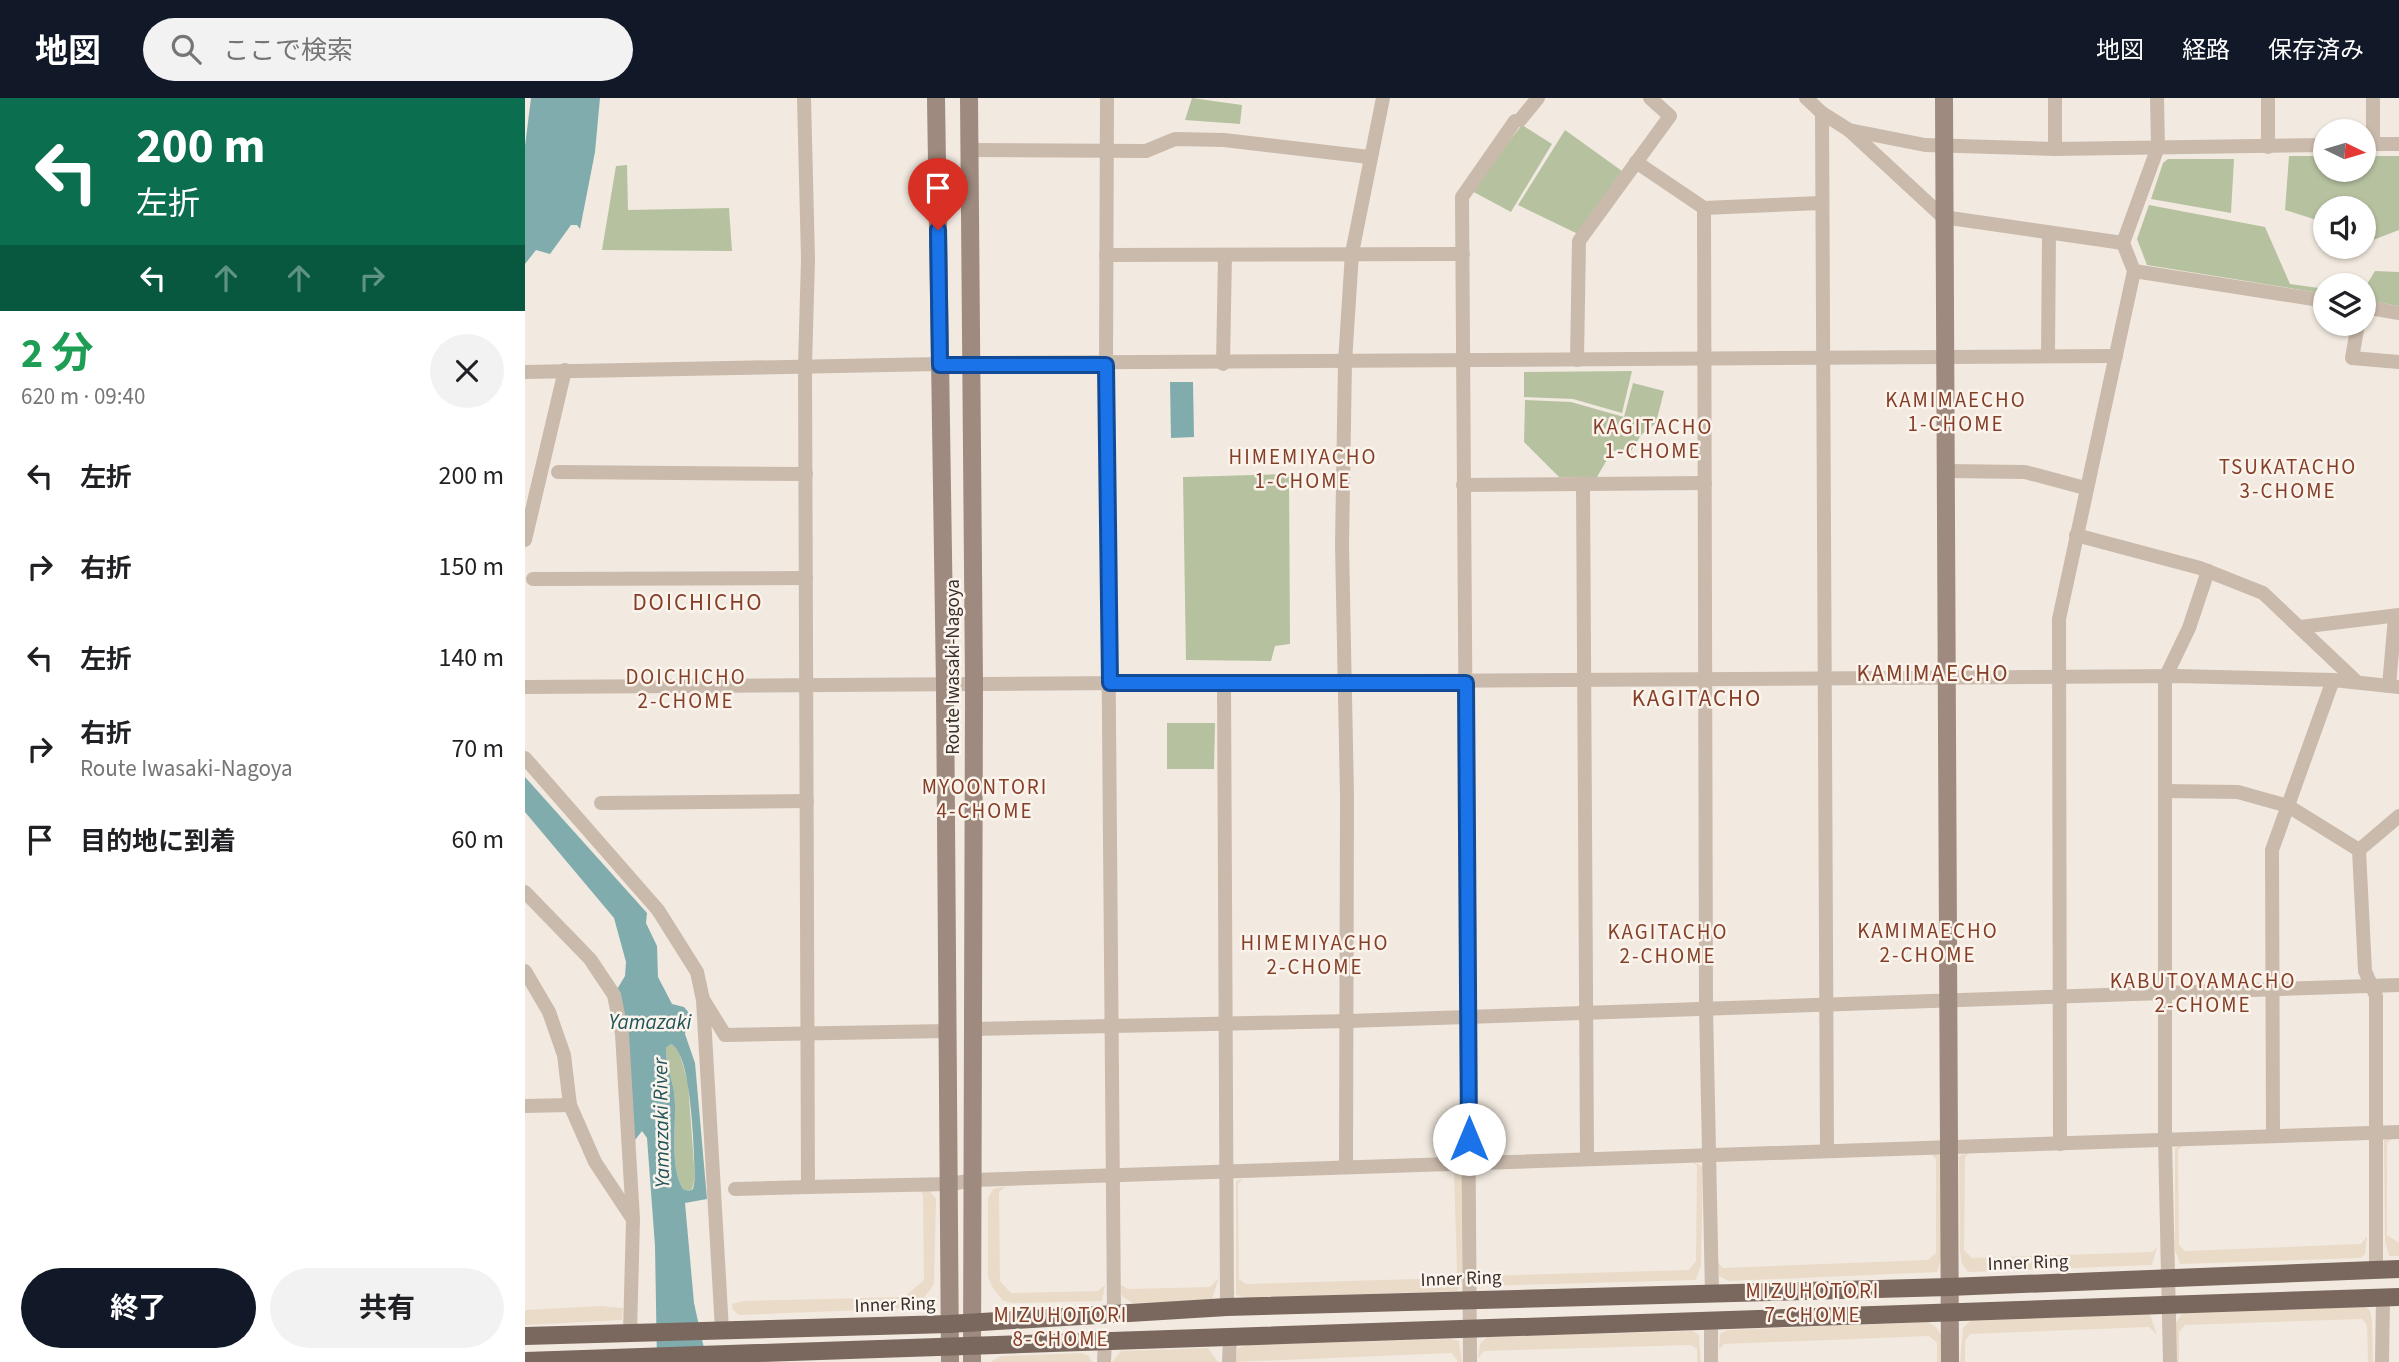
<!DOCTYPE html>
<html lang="ja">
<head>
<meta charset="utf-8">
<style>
  body { margin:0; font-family:"Source Sans 3","Noto Sans JP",sans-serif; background:#f2f2f2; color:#202124; height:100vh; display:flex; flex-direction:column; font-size:26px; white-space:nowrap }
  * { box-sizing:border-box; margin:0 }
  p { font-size:23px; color:#757577 }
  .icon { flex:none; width:38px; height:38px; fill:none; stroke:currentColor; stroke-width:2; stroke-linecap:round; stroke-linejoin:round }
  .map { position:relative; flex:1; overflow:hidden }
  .details { display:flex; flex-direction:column; background:#fff; width:525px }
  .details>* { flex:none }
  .top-card { background:#0b6e4f; color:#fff; overflow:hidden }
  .needle { width:46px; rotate:95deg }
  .tools { position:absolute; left:1788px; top:21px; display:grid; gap:14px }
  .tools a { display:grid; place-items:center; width:63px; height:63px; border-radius:50%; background:#fff; box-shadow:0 2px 5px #0004; font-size:35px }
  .pin { position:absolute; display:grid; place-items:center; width:60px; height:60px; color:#fff; margin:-72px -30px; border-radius:50% 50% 50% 0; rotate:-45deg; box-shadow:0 0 7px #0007 }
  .pin .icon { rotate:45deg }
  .me { position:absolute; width:77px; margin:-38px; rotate:0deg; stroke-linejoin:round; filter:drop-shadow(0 0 5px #0008) }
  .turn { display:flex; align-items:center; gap:24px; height:147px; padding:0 21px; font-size:32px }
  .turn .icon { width:91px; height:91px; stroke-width:2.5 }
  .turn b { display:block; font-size:49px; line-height:60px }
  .lanes { display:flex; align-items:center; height:66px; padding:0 21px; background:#0003; justify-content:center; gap:35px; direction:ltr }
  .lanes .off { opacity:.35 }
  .round { display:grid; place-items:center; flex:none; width:74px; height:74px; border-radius:37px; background:#f2f2f2 }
  .head { display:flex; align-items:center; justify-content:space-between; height:119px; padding:0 21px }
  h1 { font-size:42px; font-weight:700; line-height:52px; color:#1e9e55 }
  .primary-button { display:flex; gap:14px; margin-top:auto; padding:14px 21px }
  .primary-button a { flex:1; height:80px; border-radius:42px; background:#111827; color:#fff; font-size:28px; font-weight:700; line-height:80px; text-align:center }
  .primary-button a+a { background:#f2f2f2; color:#202124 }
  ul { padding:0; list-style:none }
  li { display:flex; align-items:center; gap:21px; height:91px; padding:0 21px }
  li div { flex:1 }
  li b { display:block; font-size:26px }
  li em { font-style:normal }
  header { display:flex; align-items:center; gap:42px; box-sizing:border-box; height:98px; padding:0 35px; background:#111827; color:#fff }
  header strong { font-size:33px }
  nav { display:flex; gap:38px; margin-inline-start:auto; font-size:24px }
  .search { width:490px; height:63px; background:#f2f2f2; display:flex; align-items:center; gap:18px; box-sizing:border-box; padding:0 24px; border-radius:38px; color:#757577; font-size:26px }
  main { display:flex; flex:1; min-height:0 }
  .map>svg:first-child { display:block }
</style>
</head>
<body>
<header>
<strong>地図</strong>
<div class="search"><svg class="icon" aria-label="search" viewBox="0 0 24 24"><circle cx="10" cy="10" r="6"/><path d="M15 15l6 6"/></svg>ここで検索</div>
<nav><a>地図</a><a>経路</a><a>保存済み</a></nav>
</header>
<main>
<section class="details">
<div class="top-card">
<div class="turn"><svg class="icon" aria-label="left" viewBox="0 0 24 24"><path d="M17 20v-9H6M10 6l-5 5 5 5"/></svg><div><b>200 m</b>左折</div></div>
<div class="lanes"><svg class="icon" aria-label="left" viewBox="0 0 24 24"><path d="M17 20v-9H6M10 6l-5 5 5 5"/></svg><svg class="icon off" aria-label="ahead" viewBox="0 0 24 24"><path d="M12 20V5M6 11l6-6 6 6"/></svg><svg class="icon off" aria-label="ahead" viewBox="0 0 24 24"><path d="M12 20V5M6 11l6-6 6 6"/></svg><svg class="icon off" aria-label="right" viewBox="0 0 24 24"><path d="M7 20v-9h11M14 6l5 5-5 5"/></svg></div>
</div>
<div class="head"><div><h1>2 分</h1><p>620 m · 09:40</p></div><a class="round"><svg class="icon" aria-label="close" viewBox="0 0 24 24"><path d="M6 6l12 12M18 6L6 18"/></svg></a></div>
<ul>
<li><svg class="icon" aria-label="left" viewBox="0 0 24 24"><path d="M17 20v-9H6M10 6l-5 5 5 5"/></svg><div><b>左折</b></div><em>200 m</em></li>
<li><svg class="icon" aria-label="right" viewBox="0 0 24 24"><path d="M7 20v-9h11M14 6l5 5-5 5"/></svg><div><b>右折</b></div><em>150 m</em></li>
<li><svg class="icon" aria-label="left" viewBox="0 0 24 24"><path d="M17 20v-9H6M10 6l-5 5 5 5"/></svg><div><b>左折</b></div><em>140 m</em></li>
<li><svg class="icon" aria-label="right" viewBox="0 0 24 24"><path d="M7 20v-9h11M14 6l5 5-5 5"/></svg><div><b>右折</b><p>Route Iwasaki-Nagoya</p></div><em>70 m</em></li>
<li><svg class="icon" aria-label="arrive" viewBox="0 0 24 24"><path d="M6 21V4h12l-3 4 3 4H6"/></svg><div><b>目的地に到着</b></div><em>60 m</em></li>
</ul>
<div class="primary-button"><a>終了</a><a>共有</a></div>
</section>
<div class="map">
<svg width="1874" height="1264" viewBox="0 0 1874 1264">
  <rect width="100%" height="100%" fill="#f2eae0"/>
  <!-- green -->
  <g fill="#b6c1a0">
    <polygon points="667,0 717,7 715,26 660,22"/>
    <polygon points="997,27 1027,46 986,114 945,92"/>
    <polygon points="1040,32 1097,73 1053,136 993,107"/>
    <polygon points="1764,58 1801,58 1801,72 1839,72 1839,58 1874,58 1874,132 1848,142 1839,139 1839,110 1801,110 1801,125 1760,112"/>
    <polygon points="1643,61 1709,61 1706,115 1626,101 1638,65"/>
    <polygon points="102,67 103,112 204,110 207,153 77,152 91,68"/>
    <polygon points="1624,107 1740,129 1765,186 1801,191 1801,196 1622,167 1612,141"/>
    <polygon points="1850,173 1874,174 1874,208 1839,202 1839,191"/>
    <polygon points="1107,273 1097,315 1048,301 999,299 999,274"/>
    <polygon points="1108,285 1139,293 1131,325 1116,337 1106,353 1087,353 1072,379 1034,379 999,344 1000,302 1046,304 1099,319"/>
    <polygon points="764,376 765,546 750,548 746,563 661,562 658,379"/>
    <polygon points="642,625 690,625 689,671 642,671"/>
    <path d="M146,946L153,949L163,986L170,1080L167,1091L164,1093L158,1091C143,1067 153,1021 149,993C146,978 141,965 141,950Z"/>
  </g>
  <!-- plaza -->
  <g fill="#e9dbc8">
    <polygon points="1869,1038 1862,1045 1862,1137 1874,1145 1874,1158 1864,1158 1860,1143 1859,1042"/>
    <polygon points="1660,1046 1653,1052 1654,1147 1660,1153 1836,1146 1842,1138 1840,1156 1836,1160 1655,1166 1650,1152 1650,1050"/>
    <polygon points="1444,1054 1440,1060 1439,1152 1447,1160 1627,1154 1632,1149 1627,1167 1443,1174 1437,1166 1435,1153 1434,1058"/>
    <polygon points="1405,1055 1416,1057 1418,1154 1412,1174 1204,1183 1194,1178 1192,1164 1198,1170 1403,1162 1411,1155 1411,1061"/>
    <polygon points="1167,1064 1178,1068 1176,1167 1171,1182 956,1188 953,1173 958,1178 1164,1172 1171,1163 1172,1068"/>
    <polygon points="929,1073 937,1078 937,1185 932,1193 722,1200 711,1197 711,1083 718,1081 713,1086 714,1181 721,1186 926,1180 932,1174"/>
    <polygon points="481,1088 474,1094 475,1183 486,1195 573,1193 580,1187 577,1203 489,1205 478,1203 468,1190 463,1179 463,1100 468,1091"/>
    <polygon points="394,1092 404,1092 411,1101 409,1186 394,1207 388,1210 214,1217 208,1212 207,1206 219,1203 379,1199 399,1182 398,1096"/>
    <polygon points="694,1180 687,1201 681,1203 607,1205 597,1198 594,1186 603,1191 685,1189"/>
    <polygon points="76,1208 98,1210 97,1222 0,1227 0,1212"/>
    <polygon points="1840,1208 1845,1213 1847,1223 1848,1264 1843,1264 1842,1227 1837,1221 1660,1227 1654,1234 1654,1264 1650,1264 1651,1225 1658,1214"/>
    <polygon points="1625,1216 1632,1237 1624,1229 1445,1236 1440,1243 1440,1264 1435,1264 1438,1230 1446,1222"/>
    <polygon points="1403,1224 1410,1228 1416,1236 1416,1264 1412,1264 1412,1245 1404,1238 1199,1246 1194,1251 1195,1236 1202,1232"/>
    <polygon points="1168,1233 1174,1237 1176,1264 1172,1264 1172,1251 1166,1247 959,1253 953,1260 955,1246 962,1239"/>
    <polygon points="926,1241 934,1243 937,1264 933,1264 927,1255 710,1264 713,1250 722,1247"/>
    <polygon points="683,1250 693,1264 587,1264 596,1253"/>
    <polygon points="557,1255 564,1258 567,1264 465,1264 477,1258"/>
  </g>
  <!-- water -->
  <g fill="#80acae" fill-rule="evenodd">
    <polygon points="6,0 75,0 70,54 55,131 52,127 46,127 25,156 11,152 0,166 0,48"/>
    <polygon points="645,284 668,284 669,339 646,340"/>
    <path d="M0,679L122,815L121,825L132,848L133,879L147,906L159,909L164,915L160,936L170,965L182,1101L160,1105L169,1205L182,1264H132L130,1148L122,1040L117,1033L110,1042L91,893L100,878L101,864L89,820L0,714ZM146,946C167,954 169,1057 170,1080L168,1091L164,1093L158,1091C143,1067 153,1021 149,993C146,978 141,965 141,950Z"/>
  </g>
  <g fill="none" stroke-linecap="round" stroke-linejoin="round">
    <!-- street -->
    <g stroke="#cabaac" stroke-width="14">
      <polyline points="279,0 283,161 280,268 283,1089 425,1086 449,1082 1874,1034"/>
      <polyline points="582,0 581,267 589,1217"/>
      <polyline points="1281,0 1297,15 1324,32 1400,47 1530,51 1801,47"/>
      <polyline points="1530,0 1530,51"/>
      <polyline points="1743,0 1743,49"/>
      <polyline points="1848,0 1848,46"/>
      <polyline points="1297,15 1302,1053"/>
      <polyline points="1324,32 1418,119 1598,145"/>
      <polyline points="1841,46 1874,46"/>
      <polyline points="445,52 621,53 650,41 699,42 844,59"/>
      <polyline points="1111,64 1179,110 1296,105"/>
      <polyline points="1179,110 1181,910 1187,1196"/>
      <polyline points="581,157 938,156"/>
      <polyline points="1609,173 1801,203"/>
      <polyline points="1839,209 1874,215"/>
      <polyline points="1833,226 1827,260 1874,264"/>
      <polyline points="1523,258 1524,136"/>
      <polyline points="1052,262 1054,143 1145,18 1125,0"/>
      <polyline points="698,266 700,157"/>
      <polyline points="0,274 465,265 1591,258"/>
      <polyline points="1422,373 1500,374 1560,390"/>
      <polyline points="33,374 281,376"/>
      <polyline points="1058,385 1062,1059"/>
      <polyline points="938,387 1180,385"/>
      <polyline points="1551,437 1675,470 1738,495 1832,584"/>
      <polyline points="0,442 40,272"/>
      <polyline points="8,481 281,480"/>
      <polyline points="1775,529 1874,517"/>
      <polyline points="699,585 702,1209"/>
      <polyline points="1864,588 1870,519"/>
      <polyline points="0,589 1651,578 1808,582 1874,589"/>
      <polyline points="0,660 133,812 172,874 178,902 197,1232"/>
      <polyline points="1640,693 1713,694 1763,708 1834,752 1840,873 1851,898 1851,1172"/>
      <polyline points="76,705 282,703"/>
      <polyline points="1834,752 1874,718"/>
      <polyline points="0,794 65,861 89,897 97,936 108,1121 105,1235"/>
      <polyline points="0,873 24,914 39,957 45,1007 70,1064 107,1120"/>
      <polyline points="179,903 200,937 423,933"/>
      <polyline points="449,931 823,923 1874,887"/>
      <polyline points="0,1008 45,1007"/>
      <polyline points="1748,1038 1747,752 1808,582"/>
      <polyline points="1535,1046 1534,521 1609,173 1598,145 1633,49 1632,0"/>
      <polyline points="821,1067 822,698 817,447 820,264 827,155 858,0"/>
      <polyline points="210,1091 283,1089"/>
      <polyline points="1186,1224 1186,1264"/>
      <polyline points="579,1264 580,1242"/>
      <polyline points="704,1264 705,1240"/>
      <polyline points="945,1264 937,99 990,23 995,22 1013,0"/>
      <polyline points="1645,1264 1640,1042 1640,580 1664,530 1683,473"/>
      <polyline points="1857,1264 1858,1200"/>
    </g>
    <!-- secondary -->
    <g stroke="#9e8a7e" stroke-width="18">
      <polyline points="411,0 420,587 425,1264"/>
      <polyline points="444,0 449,587 447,1264"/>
      <polyline points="1419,0 1425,1264"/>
    </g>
    <!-- primary -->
    <g stroke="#7a675d" stroke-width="18">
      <polyline points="0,1238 424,1226 702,1209 1424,1189 1874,1171"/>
      <polyline points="0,1263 1874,1199"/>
    </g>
  </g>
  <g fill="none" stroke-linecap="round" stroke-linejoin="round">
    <defs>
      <polyline id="route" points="413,132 415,267 581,267 585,585 941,585 944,1041"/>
    </defs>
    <!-- route casing -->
    <use href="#route" stroke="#114b97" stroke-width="18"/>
    <!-- route -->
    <use href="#route" stroke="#1a73e8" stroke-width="12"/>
  </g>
  <g text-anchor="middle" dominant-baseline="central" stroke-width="5" stroke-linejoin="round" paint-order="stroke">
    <!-- street labels -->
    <g font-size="19" fill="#392f2b" stroke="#faf4ed">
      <text transform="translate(428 569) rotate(-90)">Route Iwasaki-Nagoya</text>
      <text transform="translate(1503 1165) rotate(-2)">Inner Ring</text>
      <text transform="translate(936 1181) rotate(-2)">Inner Ring</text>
      <text transform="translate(370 1207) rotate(-2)">Inner Ring</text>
    </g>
    <!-- neighbourhood labels -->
    <g font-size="21" letter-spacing="2" fill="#853e27" stroke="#faf4ed">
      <text x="1431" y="302">KAMIMAECHO<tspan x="1431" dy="24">1-CHOME</tspan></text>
      <text x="1128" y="329">KAGITACHO<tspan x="1128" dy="24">1-CHOME</tspan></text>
      <text x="778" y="359">HIMEMIYACHO<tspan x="778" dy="24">1-CHOME</tspan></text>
      <text x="1763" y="369">TSUKATACHO<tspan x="1763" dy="24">3-CHOME</tspan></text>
      <text x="161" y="579">DOICHICHO<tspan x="161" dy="24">2-CHOME</tspan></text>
      <text x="460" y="689">MYOONTORI<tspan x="460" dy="24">4-CHOME</tspan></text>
      <text x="1403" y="833">KAMIMAECHO<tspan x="1403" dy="24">2-CHOME</tspan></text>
      <text x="1143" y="834">KAGITACHO<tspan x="1143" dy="24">2-CHOME</tspan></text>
      <text x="790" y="845">HIMEMIYACHO<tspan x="790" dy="24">2-CHOME</tspan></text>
      <text x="1678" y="883">KABUTOYAMACHO<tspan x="1678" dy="24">2-CHOME</tspan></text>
      <text x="1288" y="1193">MIZUHOTORI<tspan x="1288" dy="24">7-CHOME</tspan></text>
      <text x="536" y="1217">MIZUHOTORI<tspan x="536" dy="24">8-CHOME</tspan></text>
    </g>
    <!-- water labels -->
    <g font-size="21" font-style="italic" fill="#225559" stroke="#faf4ed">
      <text x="125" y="924">Yamazaki</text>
      <text transform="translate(136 1025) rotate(-91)">Yamazaki River</text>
    </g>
    <!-- quarter labels -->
    <g font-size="23" letter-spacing="2" fill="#853e27" stroke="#faf4ed">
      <text x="173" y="504">DOICHICHO</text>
      <text x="1408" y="575">KAMIMAECHO</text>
      <text x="1172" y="600">KAGITACHO</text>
    </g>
  </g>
</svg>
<div class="tools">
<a><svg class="needle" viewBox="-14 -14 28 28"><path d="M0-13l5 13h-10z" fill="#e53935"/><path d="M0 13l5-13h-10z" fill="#757577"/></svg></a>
<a><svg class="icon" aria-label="sound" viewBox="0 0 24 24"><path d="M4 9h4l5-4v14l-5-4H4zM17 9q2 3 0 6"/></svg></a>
<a><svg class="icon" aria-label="layers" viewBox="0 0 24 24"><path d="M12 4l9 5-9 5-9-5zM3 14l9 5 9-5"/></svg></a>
</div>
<div class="pin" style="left:413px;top:132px;background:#d93025"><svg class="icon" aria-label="arrive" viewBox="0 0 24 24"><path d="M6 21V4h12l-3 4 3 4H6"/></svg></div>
<svg class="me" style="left:944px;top:1041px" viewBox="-20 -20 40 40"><circle r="19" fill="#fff"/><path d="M0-13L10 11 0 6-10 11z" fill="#1a73e8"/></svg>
</div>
</main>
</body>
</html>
